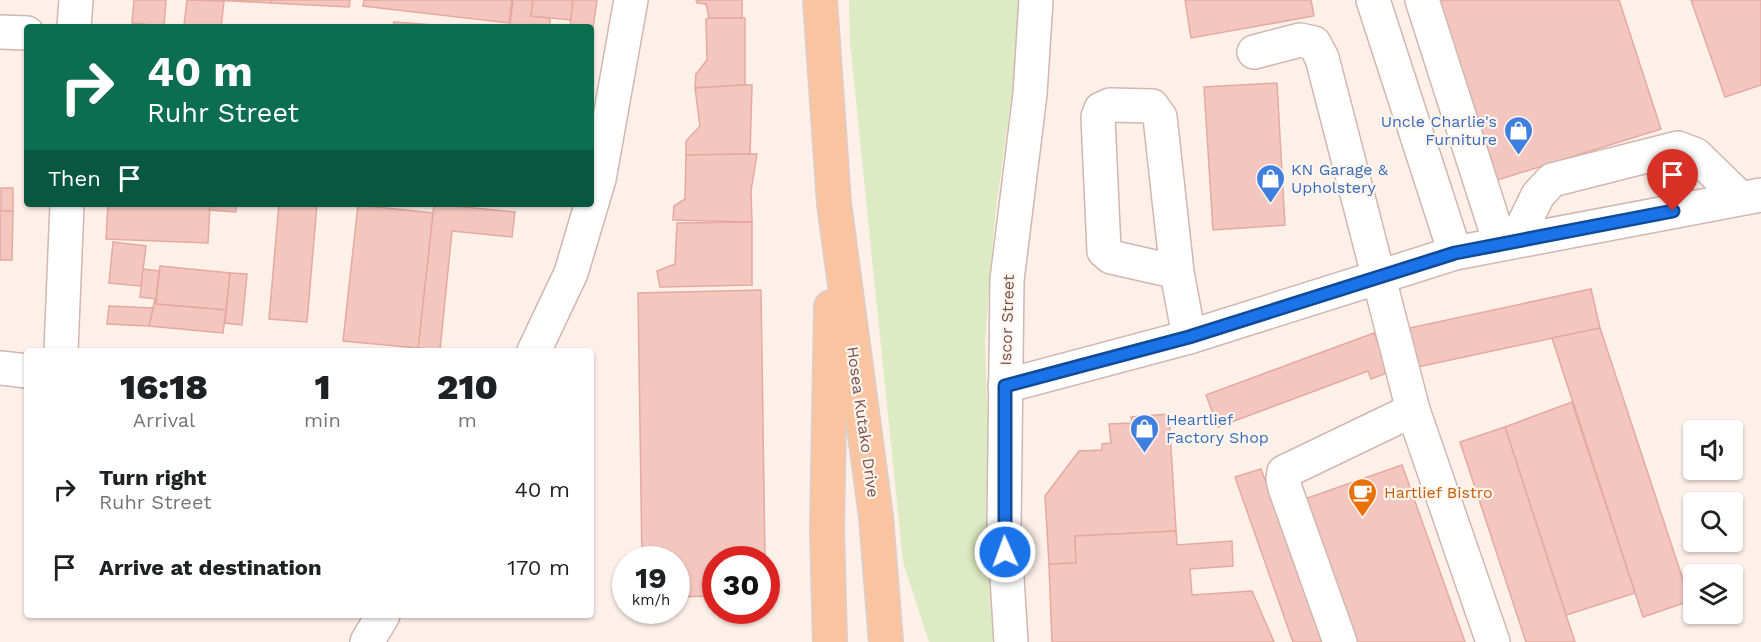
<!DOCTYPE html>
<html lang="en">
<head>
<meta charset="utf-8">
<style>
  body { margin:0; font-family:"Work Sans",sans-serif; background:#f2f2f2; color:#202124; height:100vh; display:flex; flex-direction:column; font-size:22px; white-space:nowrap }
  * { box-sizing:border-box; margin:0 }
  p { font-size:20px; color:#757577 }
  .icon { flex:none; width:33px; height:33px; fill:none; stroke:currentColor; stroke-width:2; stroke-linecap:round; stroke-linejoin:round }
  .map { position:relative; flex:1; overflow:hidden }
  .panel { position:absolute; left:24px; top:348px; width:570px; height:270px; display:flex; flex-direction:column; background:#fff; border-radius:6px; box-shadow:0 2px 4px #0004 }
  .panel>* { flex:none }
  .guide { position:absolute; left:24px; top:24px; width:570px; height:183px; border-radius:6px; box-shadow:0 2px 4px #0004; background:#0b6e4f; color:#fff; overflow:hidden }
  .tools { position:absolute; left:1683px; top:420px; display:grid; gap:12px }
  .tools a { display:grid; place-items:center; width:60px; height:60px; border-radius:6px; background:#fff; box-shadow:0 2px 4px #0004; font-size:30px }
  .speed { position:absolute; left:612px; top:546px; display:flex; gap:12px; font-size:30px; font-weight:700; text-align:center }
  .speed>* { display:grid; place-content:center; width:78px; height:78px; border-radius:50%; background:#fff; box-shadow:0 2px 4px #0004; line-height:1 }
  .speed small { font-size:15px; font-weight:400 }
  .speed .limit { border:9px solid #d22; background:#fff; color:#111 }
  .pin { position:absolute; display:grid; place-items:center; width:51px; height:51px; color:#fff; margin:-62px -26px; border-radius:50% 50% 50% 0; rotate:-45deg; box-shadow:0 0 6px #0007 }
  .pin .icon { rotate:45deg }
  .me { position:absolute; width:66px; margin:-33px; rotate:358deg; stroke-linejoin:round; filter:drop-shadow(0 0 4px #0008) }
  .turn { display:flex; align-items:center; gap:21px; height:126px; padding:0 24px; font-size:27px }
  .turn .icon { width:78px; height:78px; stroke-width:2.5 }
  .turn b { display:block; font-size:42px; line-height:51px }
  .then { display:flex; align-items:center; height:57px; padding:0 24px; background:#0003; gap:12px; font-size:22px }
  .eta { display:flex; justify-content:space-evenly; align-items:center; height:102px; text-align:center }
  .eta b { font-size:36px; font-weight:800; line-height:42px }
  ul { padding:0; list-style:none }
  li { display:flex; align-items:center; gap:18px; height:78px; padding:0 24px }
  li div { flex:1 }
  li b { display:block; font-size:22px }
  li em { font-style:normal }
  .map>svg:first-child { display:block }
</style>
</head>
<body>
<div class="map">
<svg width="1761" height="642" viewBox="0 0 1761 642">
  <rect width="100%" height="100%" fill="#fdf0e8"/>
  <!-- green -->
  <polygon fill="#ddebc5" points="849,0 1021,0 1012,92 995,217 985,342 990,497 1000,642 929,642 903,562 850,43"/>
  <!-- building -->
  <g fill="#f3c7bf" stroke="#e5a99f" stroke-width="1.5">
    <polygon points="134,0 166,0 164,26 132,23"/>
    <polygon points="187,0 224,1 221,27 184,25"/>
    <polygon points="213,0 272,0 271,3"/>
    <polygon points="272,0 350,0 349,7 271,3"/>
    <polygon points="364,0 512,0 509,23 363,6"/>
    <polygon points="513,0 533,0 531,16 550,18 550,27 510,25"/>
    <polygon points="533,0 573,0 571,20 531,16"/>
    <polygon points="573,0 597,0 592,35 591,27 570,27"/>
    <polygon points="696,0 742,0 742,18 709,18 706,4 697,3"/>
    <polygon points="1185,0 1311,0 1314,16 1191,38"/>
    <polygon points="1433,0 1619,0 1661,129 1491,182"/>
    <polygon points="1691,0 1761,0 1761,85 1725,97"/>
    <polygon points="709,18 745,18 745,85 695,88 696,74 707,60 706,19"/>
    <polygon points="394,22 461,27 393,27"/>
    <polygon points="1277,83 1285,225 1213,230 1204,87"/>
    <polygon points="745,85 752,85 750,154 686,155 686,141 700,126 695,88"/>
    <polygon points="757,154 751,191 752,222 673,220 674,206 685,199 686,155"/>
    <rect x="1" y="188" width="12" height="23"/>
    <polygon points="108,204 210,204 208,243 106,239"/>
    <polygon points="210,204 236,204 236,212 209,210"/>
    <polygon points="279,204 317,204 307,322 269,319"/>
    <polygon points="434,204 515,212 512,237 452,231 440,350 418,348"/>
    <polygon points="358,205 433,213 418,348 343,341"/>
    <polygon points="0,211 13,211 12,260 0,260"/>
    <polygon points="752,222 752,285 660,287 657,271 675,264 677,223"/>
    <polygon points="113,242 146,246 141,286 109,283"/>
    <polygon points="160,266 230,273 226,310 156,304"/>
    <polygon points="143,269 159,271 156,299 140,297"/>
    <polygon points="230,273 247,274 242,325 225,323"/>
    <polygon points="1591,289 1600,328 1408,369 1400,330"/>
    <polygon points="761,290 765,560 716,560 716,596 676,597 676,560 642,560 638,293"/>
    <polygon points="155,299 156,304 226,310 223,333 149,326"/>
    <polygon points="109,306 153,308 149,326 107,324"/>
    <polygon points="1600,328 1690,601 1643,617 1552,338"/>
    <polygon points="1374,333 1389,372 1371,379 1368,371 1218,427 1206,395"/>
    <polygon points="1572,402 1635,593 1566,615 1505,427"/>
    <polygon points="1169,414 1176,531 1075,536 1076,563 1049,564 1045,496 1079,451 1102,450 1102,444 1111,443 1109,424 1132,423 1131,417"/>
    <polygon points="1505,427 1566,615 1575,642 1526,642 1460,442"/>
    <polygon points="1402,465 1465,642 1349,642 1299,501"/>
    <polygon points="1261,469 1325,642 1293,642 1235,477"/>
    <polygon points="1176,531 1177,545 1232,541 1233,566 1190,569 1192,595 1252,591 1274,642 1052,642 1049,564 1076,563 1075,536"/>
  </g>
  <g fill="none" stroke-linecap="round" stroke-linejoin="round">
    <defs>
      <g id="minor">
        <polyline points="1373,0 1455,253"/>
        <polyline points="1422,0 1500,243"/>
        <polyline points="74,27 76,0"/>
        <polyline points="0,32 27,33"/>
        <polyline points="1254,52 1300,40 1314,43 1322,58 1413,410 1493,642"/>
        <polyline points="1516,240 1538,195 1552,180 1678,148 1696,155 1740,198"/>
        <polyline points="1177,272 1111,257 1104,251 1098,117 1101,109 1110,105 1152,106 1160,117 1177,272 1189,337"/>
        <polyline points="61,351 67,204"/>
        <polyline points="534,351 571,273 599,179 631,0"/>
        <polyline points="0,368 27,371"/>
        <polyline points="1005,386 1189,337 1455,253 1761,195"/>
        <polyline points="367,642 383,615"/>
        <polyline points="1011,642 1004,529 1007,280 1030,94 1036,0"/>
        <polyline points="1340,642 1285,488 1283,479 1284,472 1413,410"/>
      </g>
      <g id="major">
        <polyline points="820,0 834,203 876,517 886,642"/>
        <polyline points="830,642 827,530 831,307"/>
      </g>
    </defs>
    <!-- minor casing -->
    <use href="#minor" stroke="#d1b7af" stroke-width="36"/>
    <!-- major casing -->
    <use href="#major" stroke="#d9cecd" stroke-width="36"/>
    <!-- minor -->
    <use href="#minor" stroke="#fff" stroke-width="33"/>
    <!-- major -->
    <use href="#major" stroke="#fbc4a0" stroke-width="33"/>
  </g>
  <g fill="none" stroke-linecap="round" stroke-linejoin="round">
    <defs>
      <polyline id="route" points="1005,552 1005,386 1189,337 1455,253 1673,211"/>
    </defs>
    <!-- route casing -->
    <use href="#route" stroke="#114b97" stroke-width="15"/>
    <!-- route -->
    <use href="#route" stroke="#1a73e8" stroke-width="10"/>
  </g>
  <!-- icons -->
  <defs>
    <symbol id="shop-pin" viewBox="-11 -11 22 30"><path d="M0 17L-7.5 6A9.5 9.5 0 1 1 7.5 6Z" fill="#3f7fe0" stroke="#fff5ee"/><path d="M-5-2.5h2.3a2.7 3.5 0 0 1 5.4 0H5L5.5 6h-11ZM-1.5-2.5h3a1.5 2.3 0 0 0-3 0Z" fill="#fff"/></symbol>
    <symbol id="cafe-pin" viewBox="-11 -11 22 30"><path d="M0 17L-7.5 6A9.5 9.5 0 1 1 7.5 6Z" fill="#e8710a" stroke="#fff5ee"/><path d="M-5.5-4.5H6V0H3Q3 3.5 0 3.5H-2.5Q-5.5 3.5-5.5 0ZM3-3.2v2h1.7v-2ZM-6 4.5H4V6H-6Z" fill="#fff"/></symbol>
  </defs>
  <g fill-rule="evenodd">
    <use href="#shop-pin" x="1502" y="114" width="33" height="45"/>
    <use href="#shop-pin" x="1254" y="162" width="33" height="45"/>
    <use href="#shop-pin" x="1128" y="412" width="33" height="45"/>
    <use href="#cafe-pin" x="1346" y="476" width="33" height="45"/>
  </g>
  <g text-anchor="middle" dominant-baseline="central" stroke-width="4.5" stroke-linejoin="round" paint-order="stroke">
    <!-- shop labels -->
    <g font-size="16" fill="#366cbe" stroke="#fff5ee" text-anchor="start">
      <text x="1497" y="121" text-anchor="end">Uncle Charlie's<tspan x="1497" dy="18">Furniture</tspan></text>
      <text x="1291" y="169">KN Garage &amp;<tspan x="1291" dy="18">Upholstery</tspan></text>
      <text x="1166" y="419">Heartlief<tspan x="1166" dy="18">Factory Shop</tspan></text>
    </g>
    <!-- street labels -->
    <g font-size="16" fill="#77504b" stroke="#fff5ee">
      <text transform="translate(1007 320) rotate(-88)">Iscor Street</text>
      <text transform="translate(863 422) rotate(82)">Hosea Kutako Drive</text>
    </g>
    <!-- food labels -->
    <g font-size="16" fill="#c56008" stroke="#fff5ee" text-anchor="start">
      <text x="1384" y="492">Hartlief Bistro</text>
    </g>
  </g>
</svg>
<div class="tools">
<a><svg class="icon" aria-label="sound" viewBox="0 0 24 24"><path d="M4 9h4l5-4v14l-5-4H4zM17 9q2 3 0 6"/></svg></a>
<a><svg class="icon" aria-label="search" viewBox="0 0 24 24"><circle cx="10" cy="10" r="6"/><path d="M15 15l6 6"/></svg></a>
<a><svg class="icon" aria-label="layers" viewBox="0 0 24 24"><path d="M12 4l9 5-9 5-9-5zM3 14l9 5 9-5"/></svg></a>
</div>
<div class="speed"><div>19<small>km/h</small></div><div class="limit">30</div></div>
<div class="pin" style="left:1673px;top:211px;background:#d93025"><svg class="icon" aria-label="arrive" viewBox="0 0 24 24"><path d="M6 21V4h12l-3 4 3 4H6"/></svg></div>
<svg class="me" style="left:1005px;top:552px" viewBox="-20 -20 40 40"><circle r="17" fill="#1a73e8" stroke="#fff" stroke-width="3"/><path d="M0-11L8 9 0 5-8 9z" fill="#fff"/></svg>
<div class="guide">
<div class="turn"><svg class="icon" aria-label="right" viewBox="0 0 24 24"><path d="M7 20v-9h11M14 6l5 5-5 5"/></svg><div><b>40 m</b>Ruhr Street</div></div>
<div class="then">Then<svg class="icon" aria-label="arrive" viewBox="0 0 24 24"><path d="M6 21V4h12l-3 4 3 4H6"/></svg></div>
</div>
<section class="panel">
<div class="eta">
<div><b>16:18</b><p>Arrival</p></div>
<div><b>1</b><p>min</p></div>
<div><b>210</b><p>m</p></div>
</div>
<ul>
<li><svg class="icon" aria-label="right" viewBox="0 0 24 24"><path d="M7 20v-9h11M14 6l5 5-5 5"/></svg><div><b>Turn right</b><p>Ruhr Street</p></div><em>40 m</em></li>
<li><svg class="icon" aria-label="arrive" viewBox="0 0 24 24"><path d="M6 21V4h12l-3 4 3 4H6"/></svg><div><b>Arrive at destination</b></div><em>170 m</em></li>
</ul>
</section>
</div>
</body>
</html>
